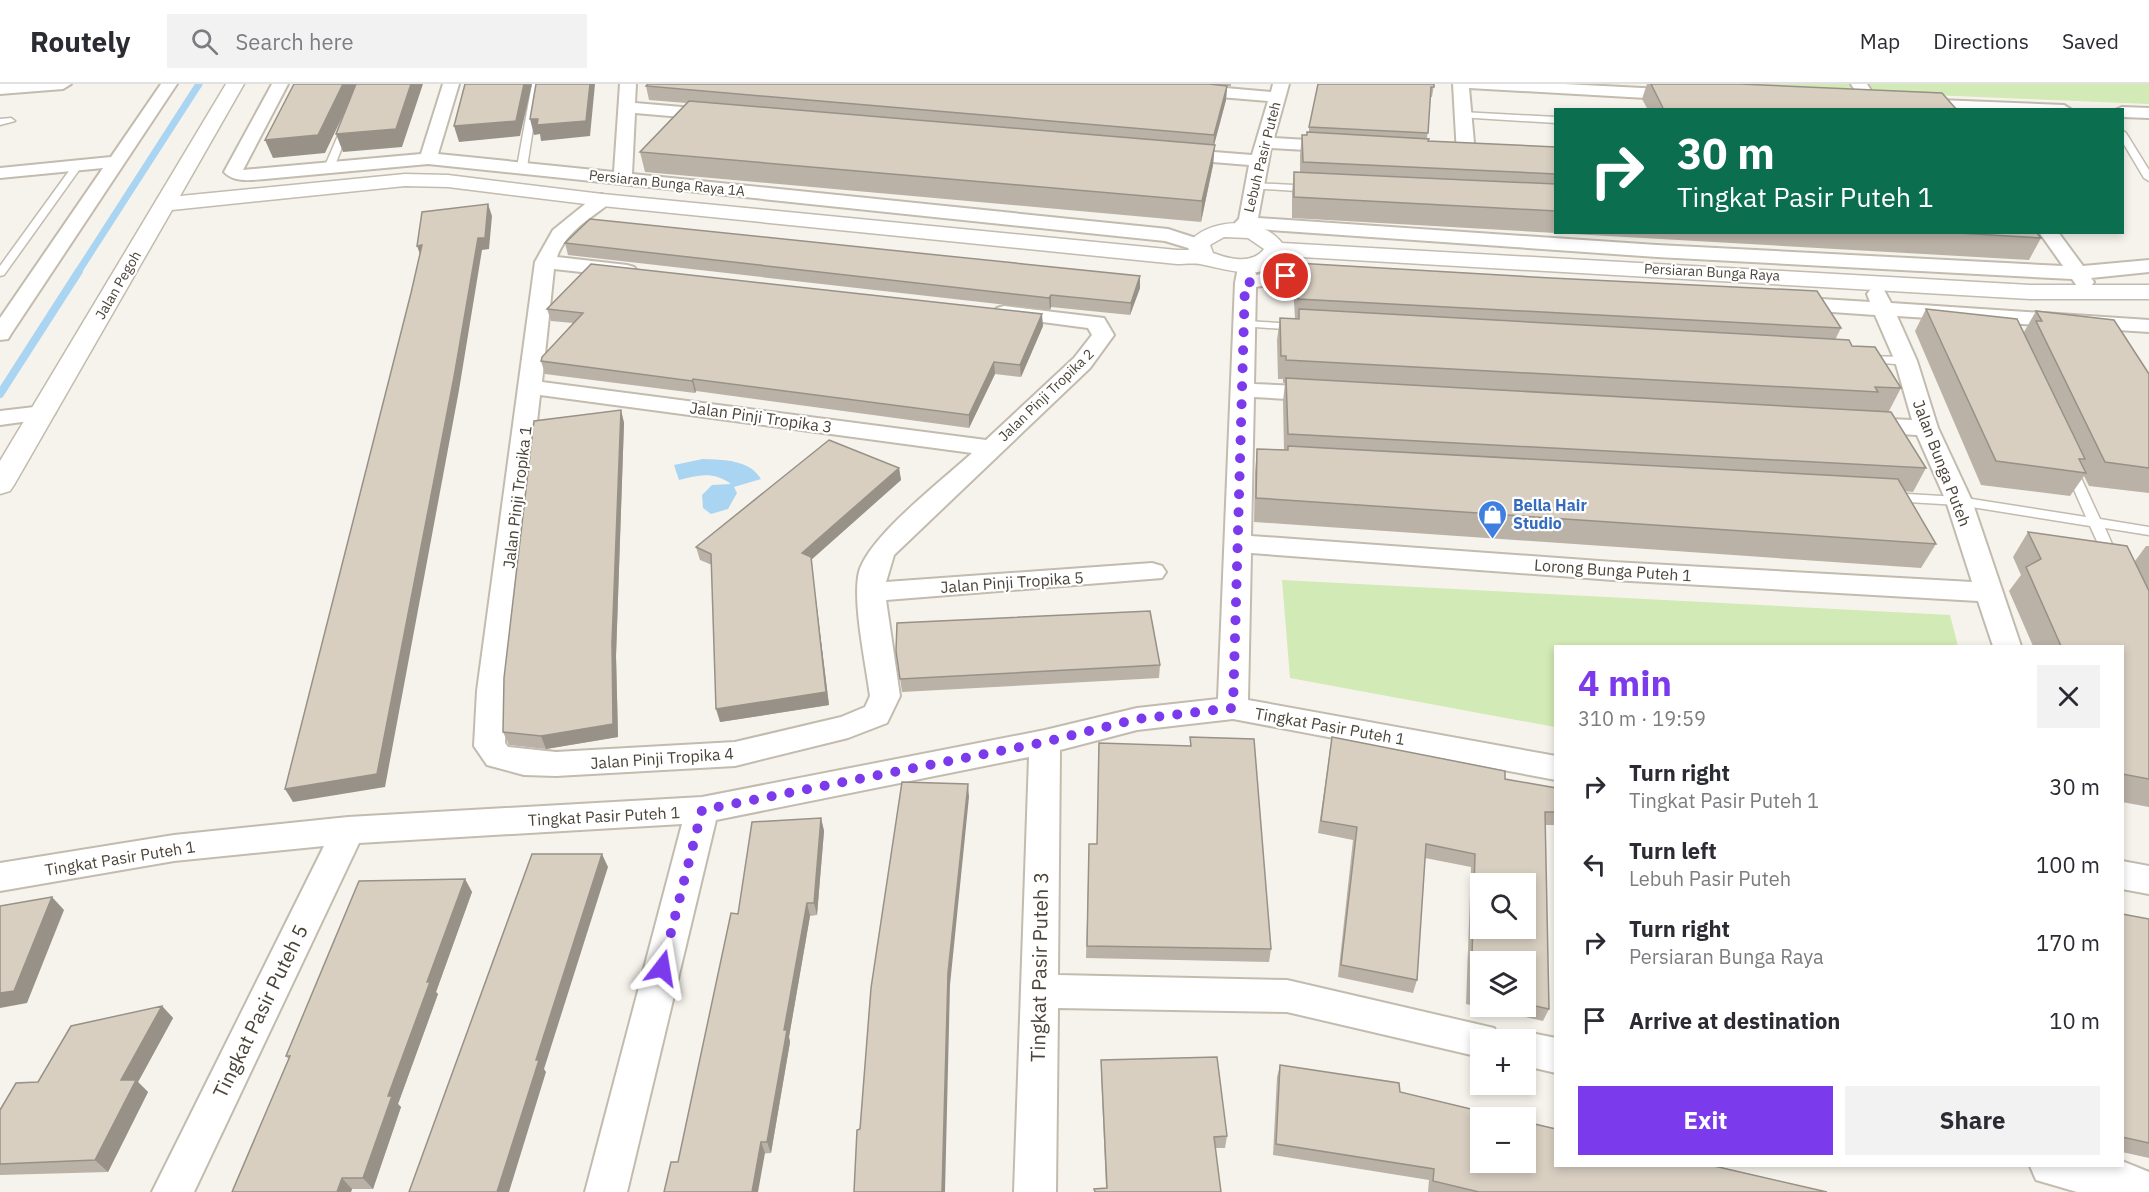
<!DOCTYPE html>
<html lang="en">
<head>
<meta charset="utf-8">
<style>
  body { margin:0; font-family:"IBM Plex Sans",sans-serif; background:#f2f2f3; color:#2b2b33; height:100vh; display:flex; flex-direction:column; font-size:22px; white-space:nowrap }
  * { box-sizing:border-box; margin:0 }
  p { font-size:20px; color:#7c7c81 }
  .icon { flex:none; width:33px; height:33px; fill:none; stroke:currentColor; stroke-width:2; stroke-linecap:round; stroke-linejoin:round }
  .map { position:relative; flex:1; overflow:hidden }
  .drawer { position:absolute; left:1554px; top:561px; width:570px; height:522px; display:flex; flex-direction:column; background:#fff; border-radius:0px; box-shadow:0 3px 9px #0003 }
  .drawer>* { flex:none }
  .hud { position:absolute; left:1554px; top:24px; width:570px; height:126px; border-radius:0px; box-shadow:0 3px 9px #0003; background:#0b6e4f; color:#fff; overflow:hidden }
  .buttons { position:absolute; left:1470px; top:789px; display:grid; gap:12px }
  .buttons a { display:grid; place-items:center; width:66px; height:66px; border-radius:0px; background:#fff; box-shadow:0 3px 9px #0003; font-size:30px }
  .pin { position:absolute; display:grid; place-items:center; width:51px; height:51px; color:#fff; margin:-26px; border:3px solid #fff; border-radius:50%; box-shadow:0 2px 6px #0007 }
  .me { position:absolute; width:66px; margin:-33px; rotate:14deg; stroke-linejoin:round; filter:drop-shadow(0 0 4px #0008) }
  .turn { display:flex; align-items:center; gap:21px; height:126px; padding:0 24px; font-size:27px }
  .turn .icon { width:78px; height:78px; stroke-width:2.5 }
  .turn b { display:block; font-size:42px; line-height:51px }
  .round { display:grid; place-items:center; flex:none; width:63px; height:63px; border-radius:0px; background:#f2f2f3 }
  .overview { display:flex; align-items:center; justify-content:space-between; height:102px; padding:0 24px }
  h1 { font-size:36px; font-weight:700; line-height:45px; color:#7c3aed }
  .cta { display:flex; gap:12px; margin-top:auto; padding:12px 24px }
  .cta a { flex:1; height:69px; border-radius:0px; background:#7c3aed; color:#fff; font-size:24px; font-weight:700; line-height:69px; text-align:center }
  .cta a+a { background:#f2f2f3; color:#2b2b33 }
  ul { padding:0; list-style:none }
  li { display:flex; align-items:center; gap:18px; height:78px; padding:0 24px }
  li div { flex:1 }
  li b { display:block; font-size:22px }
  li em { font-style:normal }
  header { display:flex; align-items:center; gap:36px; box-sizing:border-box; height:84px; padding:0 30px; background:#fff; border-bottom:2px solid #e1e1e2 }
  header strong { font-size:28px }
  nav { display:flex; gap:33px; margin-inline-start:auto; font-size:21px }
  .search { width:420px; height:54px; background:#f2f2f3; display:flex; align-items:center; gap:15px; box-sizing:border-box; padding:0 21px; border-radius:0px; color:#7c7c81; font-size:22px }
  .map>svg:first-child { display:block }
</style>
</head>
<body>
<header>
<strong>Routely</strong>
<div class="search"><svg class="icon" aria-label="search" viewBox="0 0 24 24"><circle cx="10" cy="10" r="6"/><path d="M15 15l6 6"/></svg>Search here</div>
<nav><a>Map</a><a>Directions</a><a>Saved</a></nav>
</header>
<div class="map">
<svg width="2149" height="1108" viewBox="0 0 2149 1108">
  <rect width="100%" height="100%" fill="#f6f3ec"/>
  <!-- green -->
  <g fill="#d2eab5">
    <polygon points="1661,0 2149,0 2149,20"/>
    <polygon points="1282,496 1950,531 1958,562 1556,562 1555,643 1290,594"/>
  </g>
  <!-- water -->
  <path fill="#a9d4f2" d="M703,375C723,376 749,375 761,395L734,403L737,409L728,425L711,430L703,424L702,411L712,401L731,400C714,387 698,391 679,396L674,381Z"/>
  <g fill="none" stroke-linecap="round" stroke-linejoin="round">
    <!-- stream-far1 -->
    <polyline stroke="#a9d4f2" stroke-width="7" points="78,188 199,0"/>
    <!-- stream -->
    <polyline stroke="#a9d4f2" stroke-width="8" points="0,310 79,187"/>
    <defs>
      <g id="service">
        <polygon points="532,0 540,0 527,83 522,86 517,83"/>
        <polygon points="1462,28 1556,33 1556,39 1459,33 1459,29"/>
        <polygon points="0,35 11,34 15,37 0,41"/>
        <polygon points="347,37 351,40 334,84 326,86 324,84 343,40"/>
        <polygon points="2122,46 2126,49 2149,86 2149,97 2144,94 2122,57"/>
        <polygon points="74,80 82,82 4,191 0,192 0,182"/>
        <polygon points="1253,99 1313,102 1318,105 1313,108 1250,104 1248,102"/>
        <polygon points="1245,237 1298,240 1304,243 1298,246 1241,242 1241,238"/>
        <polygon points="1864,272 1906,273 1912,277 1906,281 1860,277 1860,273"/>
        <polygon points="2070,379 2076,383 2100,435 2149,443 2149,451 2105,444 2119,476 2117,479 2107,479 2090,442 1959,421 1890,417 1883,413 1890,409 1959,413 2086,433 2064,383"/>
      </g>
      <g id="minor">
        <polygon points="0,0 71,0 63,5 0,10"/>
        <polygon points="161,0 177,0 11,250 8,255 0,256 0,234 103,84 0,94 0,84 111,73"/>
        <path d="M272,0H288L243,86L421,70L443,0H459L438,70L614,88L620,0H636L635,19L717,26L725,31L717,36L635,29L632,90L1168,145L1205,157L1208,161L1198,167L1165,157L428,80L265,95C252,96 234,99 224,88Z"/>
        <polygon points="1115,0 1180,0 1271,8 1273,0 1289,0 1274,54 1341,58 1350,63 1341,68 1271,64 1258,134 1657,161 2063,182 2039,148 2058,148 2083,182 2149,176 2149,188 2091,194 2094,198 2091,202 2077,202 2072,195 1657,173 1256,145 1253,151 1239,151 1235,139 1239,135 1249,81 1176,75 1167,70 1176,65 1252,71 1268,17 1123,5"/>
        <polygon points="1453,0 1564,0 1681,6 1689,11 1681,16 1469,4 1475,70 1466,75 1457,70"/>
        <polygon points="1851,0 1867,0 1878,18 1876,21 1864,21"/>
        <polygon points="1913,15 2064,21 2072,26 1907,23 1905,20"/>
        <polygon points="2122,23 2149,24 2149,34 2122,33 2122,26 2115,26"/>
        <path d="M602,110L611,116L609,120C589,135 565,149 557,173L627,181L634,183L637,187L634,191L627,193L554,185L542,298L986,356L1074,274L1092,251L1088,244L997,232L993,228L997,224L1004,222L1104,234L1114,251L1090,284L894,471L886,498L1152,479L1162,482L1166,488L1162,494L886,516L900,612L887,639L848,654L735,682L556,692L524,691L487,681L474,662L477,607L535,178L553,146L595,112ZM540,311L972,369C943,396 869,452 859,488C852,518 866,580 870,612L865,623L841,633L735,658L556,668L508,663L505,659L507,607Z"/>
        <polygon points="1246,176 1253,178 1256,191 1286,186 1333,189 1340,191 1343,195 1340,199 1333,201 1286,198 1256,203 1254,300 1322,303 1330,305 1333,310 1330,315 1322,317 1254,313 1251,452 1613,478 1972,498 1946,417 1917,351 1862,348 1854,346 1850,341 1854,336 1862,334 1912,336 1895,277 1875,231 1789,225 1782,223 1779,219 1782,215 1789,213 1870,218 1867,210 1870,206 1884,206 1891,219 2149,236 2149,248 1897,232 1917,277 1938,344 1972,417 2021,562 1993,562 1978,517 1613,496 1251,469 1248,616 1556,672 1556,696 1233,635 1137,646 1060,666 1058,891 1287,896 1494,944 1500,956 1480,956 1480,973 1287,928 1058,924 1056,1108 1014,1108 1029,673 716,736 627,1108 585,1108 682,740 359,759 194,1108 152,1108 324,762 174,777 0,807 0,779 174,751 348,733 702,713 1045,646 1137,624 1218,615 1235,199 1239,178"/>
        <polygon points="43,322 51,324 55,329 51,334 0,341 0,327"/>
        <polygon points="2122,777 2149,782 2149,810 2122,805"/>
        <polygon points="1526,948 1556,954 1556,989 1526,982 1526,956 1511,956"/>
        <polygon points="2122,1077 2149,1088 2149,1108 2077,1108 2036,1096 2030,1082 2122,1082"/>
      </g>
      <path id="tertiary" d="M226,0H244L180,112L405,90L448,91L602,110L1177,166H1189L1187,161C1206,134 1261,131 1282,159L2030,201H2149V215H2030L1284,172C1263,200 1227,185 1200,180C1193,179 1184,180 1177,180L602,122L448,103L405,102L172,126L14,401L10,407L0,410V377ZM1224,153L1248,154L1264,165C1252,181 1229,175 1213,169L1210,161Z"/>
    </defs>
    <!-- service casing -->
    <use href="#service" stroke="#c2bbae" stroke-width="3"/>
    <!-- minor casing -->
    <use href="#minor" stroke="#c2bbae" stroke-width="4"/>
    <!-- tertiary casing -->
    <use href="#tertiary" stroke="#c2bbae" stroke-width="3"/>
    <!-- service -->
    <use href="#service" fill="#fff" fill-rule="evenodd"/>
    <!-- minor -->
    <use href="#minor" fill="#fff" fill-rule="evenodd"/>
    <!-- tertiary -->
    <use href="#tertiary" fill="#fff" fill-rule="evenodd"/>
  </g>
  <!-- wall -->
  <g fill="#bab2a6" fill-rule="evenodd">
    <polygon points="648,0 1231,0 1231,2 1227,2 1226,16 1214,61 1213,81 1201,138 645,88 640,68 686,19 649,16 646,2"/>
    <polygon points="1434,0 1432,13 1430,13 1427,55 1428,57 1556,63 1556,148 2036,148 2041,154 2029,176 1292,134 1292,108 1294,88 1300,88 1300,71 1302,51 1307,51 1309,48 1309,43"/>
    <polygon points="1647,0 1740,0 1957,26 1648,26 1642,15"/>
    <polygon points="565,159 1140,192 1140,204 1130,231 1051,223 1050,226 568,171"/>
    <polygon points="1296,179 1841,244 1835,256 1852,262 1901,304 1889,327 1926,384 1913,408 1904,407 1936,460 1921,484 1254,438 1255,388 1257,365 1284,366 1283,317 1285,299 1283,299 1283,295 1278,295 1277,256 1280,234 1295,235 1293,201"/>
    <polygon points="547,225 1043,242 1021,293 995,290 969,344 696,307 695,309 545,290 541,277 573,239 551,237"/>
    <polygon points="1926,225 2024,248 2036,227 2149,290 2149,409 2089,402 2084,392 2070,412 1981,401 1915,247"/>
    <polygon points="621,326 624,339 616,572 618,653 546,665 509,661 503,648"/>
    <polygon points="899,384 901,396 811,476 829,621 720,638 712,481 700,476 696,463"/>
    <polygon points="2028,448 2135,477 2146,462 2149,462 2149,723 2122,718 2122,562 2033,562 2009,507 2021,491 2013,473"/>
    <polygon points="896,567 1160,581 1159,594 902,608"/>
    <polygon points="1190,653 1271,865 1269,878 1086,874 1089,760 1097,760 1190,662"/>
    <path d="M1332,653L1505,695L1556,704V741H1545L1549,925L1543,937L1466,920L1471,783L1425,774L1417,896L1413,909L1338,893L1353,756L1318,749L1330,666ZM1480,878H1526V922H1480Z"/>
    <polygon points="821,734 824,747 817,831 810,832 789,953 790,958 771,1069 678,1078 738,830"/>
    <polygon points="465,795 472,808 436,908 438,910 398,1020 401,1023 373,1105 352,1105 351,1108 232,1108 289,976 286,972"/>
    <polygon points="2122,830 2149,835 2149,1074 2122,1068"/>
    <polygon points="162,922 173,934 138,998 148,1008 108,1088 0,1091 0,1026 38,998"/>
    <polygon points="1101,976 1227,1052 1225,1064 1216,1064 1106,1104 1101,988"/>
    <polygon points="1280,981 1400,1008 1827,1108 1428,1108 1429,1096 1273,1071 1277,993"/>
  </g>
  <!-- shaded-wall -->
  <g fill="#979187">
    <polygon points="343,0 358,0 325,69 273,74 265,56"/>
    <polygon points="411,0 423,0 402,63 343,68 336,50"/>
    <polygon points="524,0 532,0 520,52 459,58 454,42"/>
    <polygon points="590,0 595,0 590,52 541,57 540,50 534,51 530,35 538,35"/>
    <polygon points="1227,2 1226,16 1213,65 1214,51"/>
    <polygon points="1215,61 1213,81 1201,138 1202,117"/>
    <polygon points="488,120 492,132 489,165 482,166 459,306 385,703 293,718 285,705 478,154"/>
    <polygon points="422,161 421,173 417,162"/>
    <polygon points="1140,192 1140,204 1130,231 1131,219"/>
    <polygon points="1051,211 1051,223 1050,226 1049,214"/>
    <polygon points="1042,230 1043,242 1021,293 1020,281"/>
    <polygon points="994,278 995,290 969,344 969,331"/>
    <polygon points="693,295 696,307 695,309 692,297"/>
    <polygon points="621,326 624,339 616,572 618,653 546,665 541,652 612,559"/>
    <polygon points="899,384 901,396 811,476 829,621 720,638 716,625 802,469"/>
    <polygon points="968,700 969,713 950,901 945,1108 942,1108 948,889"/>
    <polygon points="821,734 824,747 817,831 814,819"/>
    <polygon points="602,770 608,783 544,985 546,988 509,1108 497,1108 536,976"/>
    <polygon points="465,795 472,808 436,908 438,910 398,1020 401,1023 373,1105 363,1094 388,1012 427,898"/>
    <polygon points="52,813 64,826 27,919 0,924 0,909"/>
    <polygon points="807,819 810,832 789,953 790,958 771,1069 767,1058 784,946"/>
    <polygon points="162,922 173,934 138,998 148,1008 108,1088 95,1076 121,996"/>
    <polygon points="761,1058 765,1069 758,1108 752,1108"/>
    <polygon points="342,1094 352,1105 351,1108 337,1108"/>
  </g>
  <!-- building -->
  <g fill="#d8cfc1" stroke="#979187" stroke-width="1.5" fill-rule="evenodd">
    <polygon points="294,0 343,0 318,51 265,56"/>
    <polygon points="356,0 411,0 396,45 336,50"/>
    <polygon points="465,0 524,0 516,37 454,42"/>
    <polygon points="536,0 590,0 586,37 537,41 538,35 530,35"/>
    <polygon points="648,0 1209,0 1227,2 1214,51 646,2"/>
    <polygon points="1318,0 1434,0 1434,3 1431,3 1428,49 1309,43"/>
    <polygon points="1651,0 1740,0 1942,9 1957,26 1664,26"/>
    <polygon points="689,17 1215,61 1202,117 640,68"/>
    <polygon points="1307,48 1429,55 1428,57 1556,63 1556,90 1303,78 1302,51 1307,51"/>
    <polygon points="1294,88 1556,100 1556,127 1294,113"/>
    <polygon points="488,120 485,154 478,154 454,293 377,690 285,705 411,209 422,161 417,162 422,128"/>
    <polygon points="590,135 1140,192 1131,219 1051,211 1049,214 565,159"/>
    <polygon points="1941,148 2036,148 2041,154"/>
    <polygon points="1296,179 1551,194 1817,207 1841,244 1298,215"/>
    <polygon points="591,180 1042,230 1020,281 994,278 969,331 693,295 692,297 541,277 542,273 583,229 547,225"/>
    <polygon points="1299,225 1849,256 1852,262 1875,263 1901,304 1875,303 1878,308 1286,276 1286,272 1281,272 1280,234 1299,235"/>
    <polygon points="1926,225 2017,235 2085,375 2079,375 2086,389 1996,377"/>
    <polygon points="2036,227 2114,236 2149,290 2149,384 2105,378 2036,237 2042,237"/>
    <polygon points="1286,294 1891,328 1926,384 1288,350"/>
    <polygon points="621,326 612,559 613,640 541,652 503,648 504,594 534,337"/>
    <polygon points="829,356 899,384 802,469 811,473 826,608 716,625 711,470 696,463"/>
    <polygon points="1288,362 1898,395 1936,460 1256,414 1257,365 1288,366"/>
    <polygon points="2028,448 2127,462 2149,507 2149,695 2122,690 2122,562 2061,562 2026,483 2041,475"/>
    <polygon points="1150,527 1160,581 900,595 896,567 897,539"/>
    <polygon points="1190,653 1254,655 1271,865 1087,862 1089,760 1097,760 1099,659 1191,662"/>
    <path d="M1332,653L1505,687V695L1556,704V728H1545L1549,925L1526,920V878H1480V910L1471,908L1475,770L1426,760L1417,896L1341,881L1357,743L1321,737ZM1480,800H1526V844H1480Z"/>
    <polygon points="902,698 968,700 948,889 942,1108 854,1108 857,1046 860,1045 871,904"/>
    <polygon points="821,734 814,819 807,819 784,946 787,946 767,1058 761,1058 752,1108 664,1108 671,1078 678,1078 731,829 738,830 752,738"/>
    <polygon points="532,770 602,770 536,976 539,976 497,1108 409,1108"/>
    <polygon points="465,795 427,898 430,898 388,1012 392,1012 363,1094 342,1094 337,1108 232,1108 290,972 286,972 359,797"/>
    <polygon points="52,813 14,907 0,909 0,822"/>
    <polygon points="2122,830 2149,835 2149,1059 2122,1053"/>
    <polygon points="162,922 121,996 136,996 95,1076 0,1080 0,1026 16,999 38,998 71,942"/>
    <polygon points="1217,973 1227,1052 1214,1053 1221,1108 1095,1108 1094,1105 1107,1104 1101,976"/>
    <polygon points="1280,981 1399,999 1400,1008 1508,1034 1480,1034 1480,1078 1526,1078 1526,1038 1556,1045 1556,1082 1714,1082 1827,1108 1479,1108 1433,1097 1434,1085 1276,1060"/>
  </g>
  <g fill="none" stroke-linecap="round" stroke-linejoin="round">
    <!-- route -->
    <polyline stroke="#7c3aed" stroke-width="10" stroke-dasharray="0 18" points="662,884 702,726 1045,658 1137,635 1233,624 1245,199 1286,192"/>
  </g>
  <!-- icons -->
  <defs>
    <symbol id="shop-pin" viewBox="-11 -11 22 30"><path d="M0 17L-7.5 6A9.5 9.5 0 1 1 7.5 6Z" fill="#3f7fe0" stroke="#fff"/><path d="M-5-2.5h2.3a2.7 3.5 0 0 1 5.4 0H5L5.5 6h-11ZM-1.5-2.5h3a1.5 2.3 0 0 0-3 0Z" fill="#fff"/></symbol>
  </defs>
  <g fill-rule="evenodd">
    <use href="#shop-pin" x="1476" y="414" width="33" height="45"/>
  </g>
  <g text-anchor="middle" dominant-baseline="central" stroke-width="4.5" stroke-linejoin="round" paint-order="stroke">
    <!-- far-street labels -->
    <g font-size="14" fill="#4b4439" stroke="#fff">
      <text transform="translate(1262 73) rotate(-76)">Lebuh Pasir Puteh</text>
      <text transform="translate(667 99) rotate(6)">Persiaran Bunga Raya 1A</text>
      <text transform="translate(1712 188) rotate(3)">Persiaran Bunga Raya</text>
      <text transform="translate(118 201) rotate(-60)">Jalan Pegoh</text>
      <text transform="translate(1046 311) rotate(-44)">Jalan Pinji Tropika 2</text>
    </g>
    <!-- street labels -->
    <g font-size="16" fill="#4b4439" stroke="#fff">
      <text transform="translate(761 333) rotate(8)">Jalan Pinji Tropika 3</text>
      <text transform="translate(1942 379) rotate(69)">Jalan Bunga Puteh</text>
      <text transform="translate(517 413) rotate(-83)">Jalan Pinji Tropika 1</text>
      <text transform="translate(1613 486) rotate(4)">Lorong Bunga Puteh 1</text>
      <text transform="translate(1012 498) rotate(-4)">Jalan Pinji Tropika 5</text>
      <text transform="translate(1330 642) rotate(10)">Tingkat Pasir Puteh 1</text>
      <text transform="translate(662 674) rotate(-4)">Jalan Pinji Tropika 4</text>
      <text transform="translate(604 732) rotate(-3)">Tingkat Pasir Puteh 1</text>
      <text transform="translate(120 774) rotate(-9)">Tingkat Pasir Puteh 1</text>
    </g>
    <!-- shop labels -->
    <g font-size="16" font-weight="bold" fill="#366cbe" stroke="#fff" text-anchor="start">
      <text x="1513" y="421">Bella Hair<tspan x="1513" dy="18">Studio</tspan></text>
    </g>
    <!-- near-street labels -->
    <g font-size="20" fill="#4b4439" stroke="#fff">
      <text transform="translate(1039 883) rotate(-89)">Tingkat Pasir Puteh 3</text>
      <text transform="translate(260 927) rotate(-64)">Tingkat Pasir Puteh 5</text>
    </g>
  </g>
</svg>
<div class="buttons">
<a><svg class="icon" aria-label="search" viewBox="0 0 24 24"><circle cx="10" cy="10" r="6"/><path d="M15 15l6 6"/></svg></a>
<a><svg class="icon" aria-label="layers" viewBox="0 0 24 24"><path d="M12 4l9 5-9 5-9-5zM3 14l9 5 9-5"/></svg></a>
<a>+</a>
<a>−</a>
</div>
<div class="pin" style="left:1286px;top:192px;background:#d93025"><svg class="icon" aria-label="arrive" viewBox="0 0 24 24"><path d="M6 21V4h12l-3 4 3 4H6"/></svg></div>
<svg class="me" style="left:662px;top:884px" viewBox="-20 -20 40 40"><path d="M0-17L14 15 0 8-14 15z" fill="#7c3aed" stroke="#fff" stroke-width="4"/></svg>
<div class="hud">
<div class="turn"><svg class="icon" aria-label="right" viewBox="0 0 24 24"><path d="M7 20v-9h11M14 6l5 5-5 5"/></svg><div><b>30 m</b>Tingkat Pasir Puteh 1</div></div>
</div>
<section class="drawer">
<div class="overview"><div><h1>4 min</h1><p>310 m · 19:59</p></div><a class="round"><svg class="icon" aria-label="close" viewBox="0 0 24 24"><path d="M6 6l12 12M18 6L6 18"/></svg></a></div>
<ul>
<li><svg class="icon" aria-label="right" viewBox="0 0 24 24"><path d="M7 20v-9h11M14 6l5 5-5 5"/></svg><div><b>Turn right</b><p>Tingkat Pasir Puteh 1</p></div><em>30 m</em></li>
<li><svg class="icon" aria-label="left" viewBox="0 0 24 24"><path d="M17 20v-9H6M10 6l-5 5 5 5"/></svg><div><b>Turn left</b><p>Lebuh Pasir Puteh</p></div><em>100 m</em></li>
<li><svg class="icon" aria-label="right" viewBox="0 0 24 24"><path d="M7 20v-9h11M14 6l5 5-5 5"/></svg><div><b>Turn right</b><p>Persiaran Bunga Raya</p></div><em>170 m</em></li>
<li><svg class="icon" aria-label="arrive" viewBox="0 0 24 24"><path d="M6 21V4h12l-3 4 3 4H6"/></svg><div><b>Arrive at destination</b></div><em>10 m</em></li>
</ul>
<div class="cta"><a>Exit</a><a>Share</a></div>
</section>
</div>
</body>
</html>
